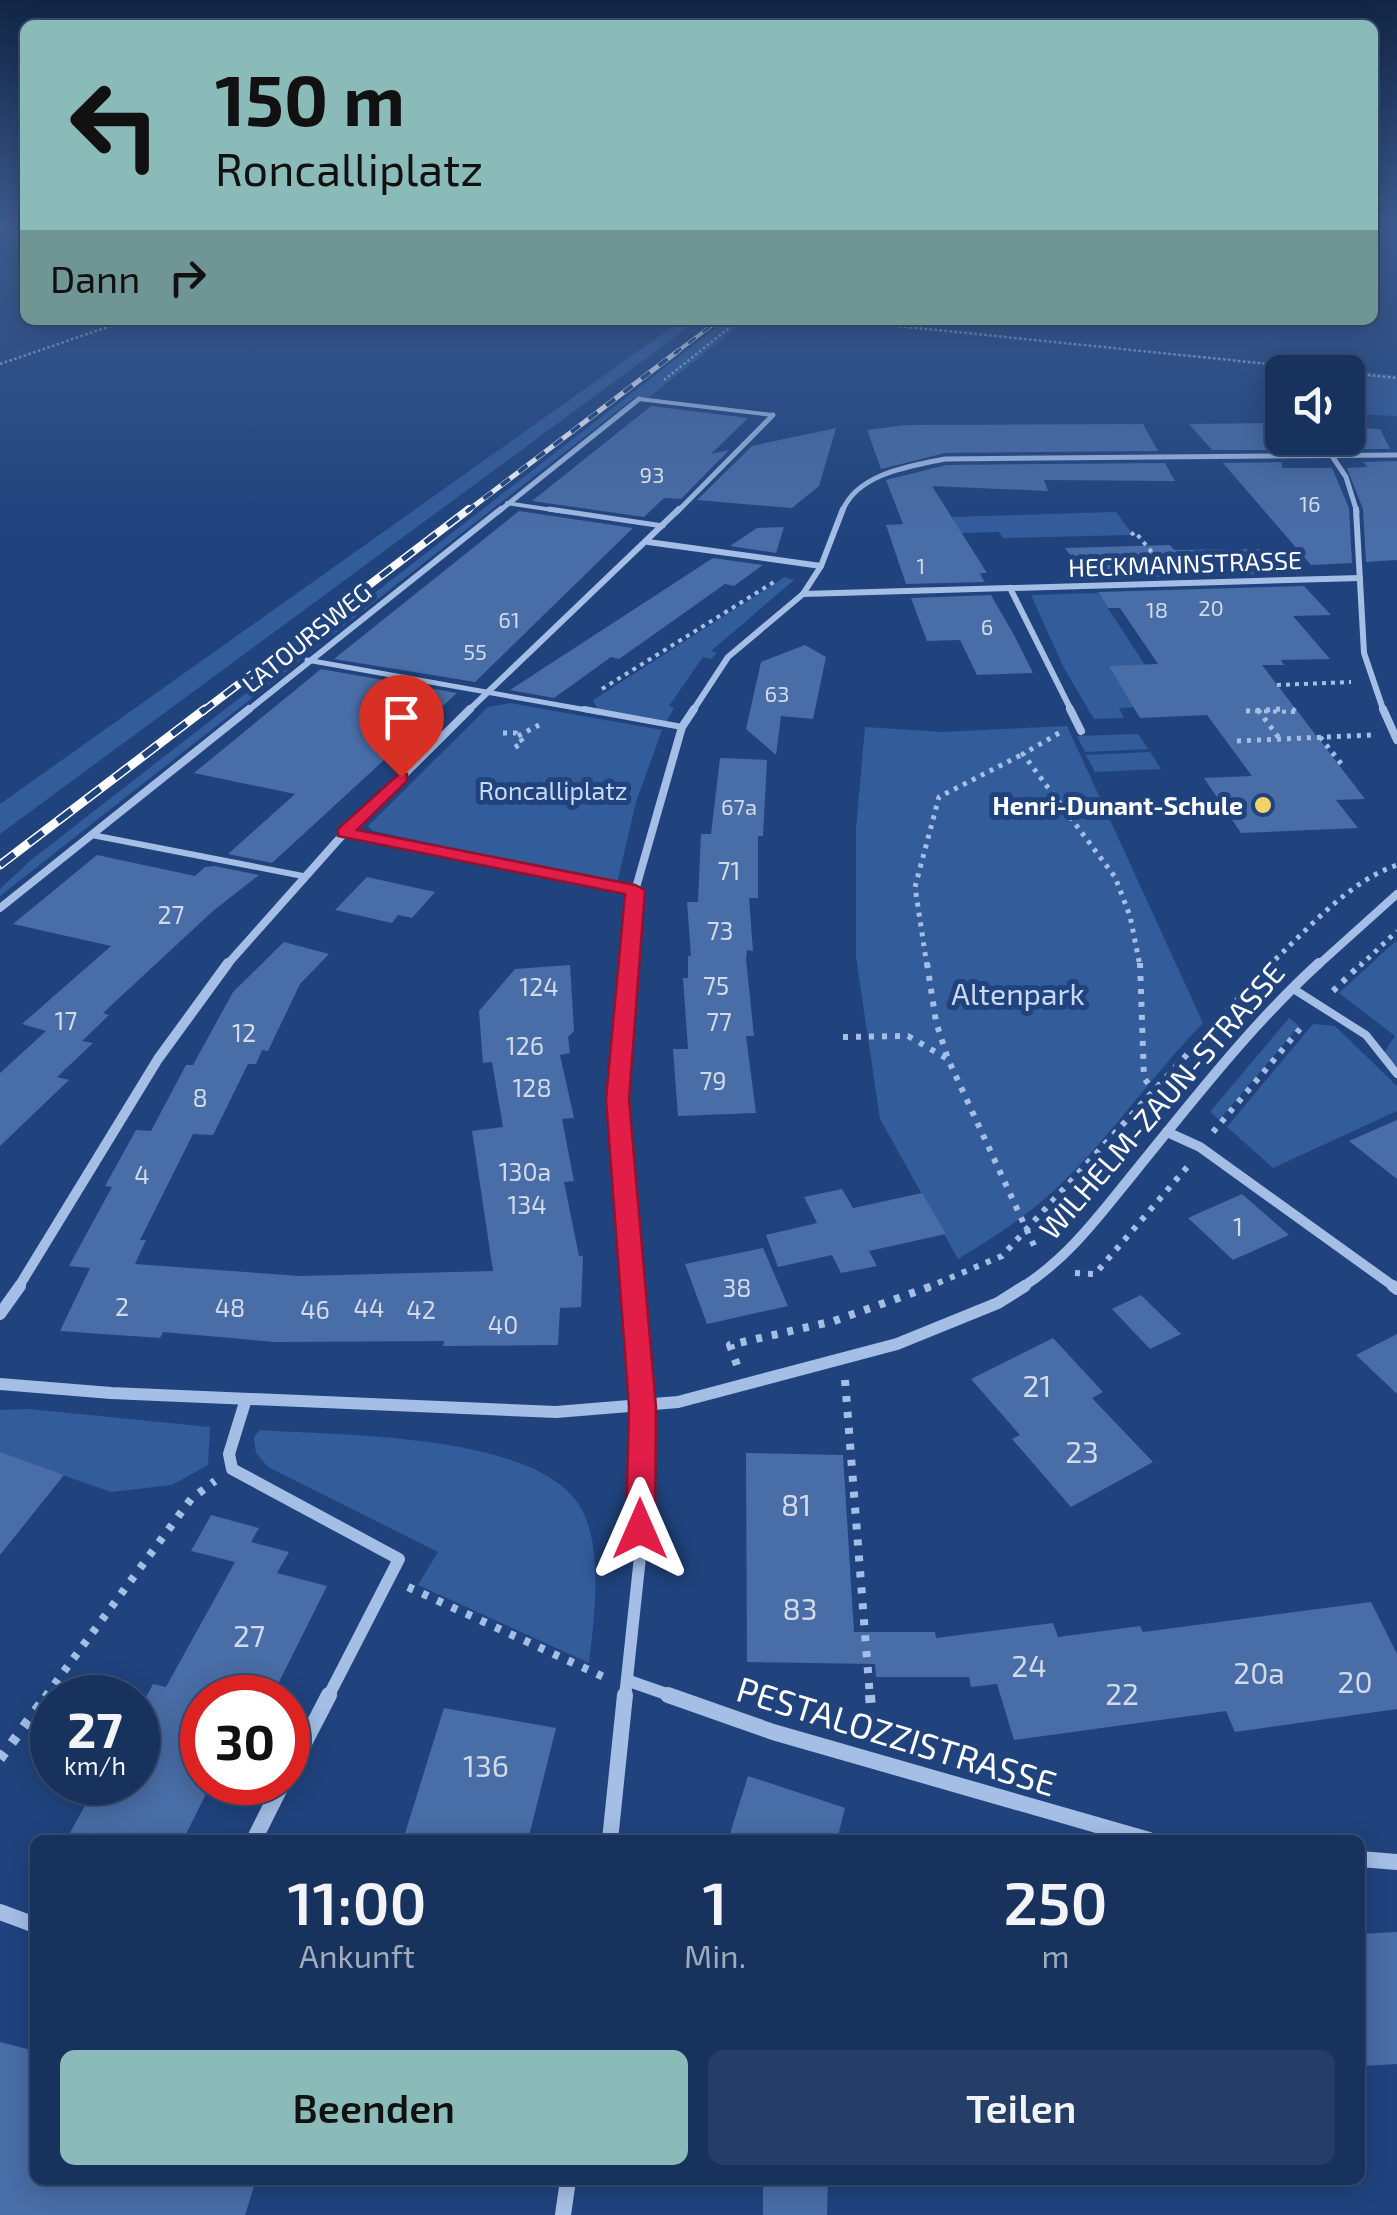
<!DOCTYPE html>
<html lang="de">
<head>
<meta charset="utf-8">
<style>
  body { margin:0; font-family:"Exo 2",sans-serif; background:#253e67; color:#f1f3f6; height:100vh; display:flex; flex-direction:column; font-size:38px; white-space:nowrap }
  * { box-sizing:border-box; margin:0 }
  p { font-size:32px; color:#9faabc }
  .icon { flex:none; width:55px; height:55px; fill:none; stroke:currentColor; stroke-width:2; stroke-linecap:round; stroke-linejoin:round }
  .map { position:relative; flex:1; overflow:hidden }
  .panel { position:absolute; left:30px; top:1835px; width:1335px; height:350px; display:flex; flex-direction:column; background:#18325e; border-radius:15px; box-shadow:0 5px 25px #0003,0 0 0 2px #364d73 }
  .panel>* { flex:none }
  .banner { position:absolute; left:20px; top:20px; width:1358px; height:305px; border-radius:15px; box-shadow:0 5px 25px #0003,0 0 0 2px #364d73; background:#8bbbb9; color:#111; overflow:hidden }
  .fabs { position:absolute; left:1265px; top:355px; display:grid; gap:20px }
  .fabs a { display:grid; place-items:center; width:100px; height:100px; border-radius:15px; background:#18325e; box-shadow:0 5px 25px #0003,0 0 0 2px #364d73; font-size:50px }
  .speed { position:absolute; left:30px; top:1675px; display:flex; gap:20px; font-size:50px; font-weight:700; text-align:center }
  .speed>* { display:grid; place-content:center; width:130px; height:130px; border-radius:50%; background:#18325e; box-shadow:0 5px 25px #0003,0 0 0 2px #364d73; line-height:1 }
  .speed small { font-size:25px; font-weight:400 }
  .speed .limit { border:15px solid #d22; background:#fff; color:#111 }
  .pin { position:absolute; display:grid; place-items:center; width:85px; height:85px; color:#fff; margin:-102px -42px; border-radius:50% 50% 50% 0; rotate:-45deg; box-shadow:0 0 10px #0007 }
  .pin .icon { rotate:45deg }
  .me { position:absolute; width:110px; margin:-55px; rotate:0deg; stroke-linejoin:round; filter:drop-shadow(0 0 8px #0008) }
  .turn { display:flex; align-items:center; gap:35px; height:210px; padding:0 30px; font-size:45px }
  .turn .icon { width:130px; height:130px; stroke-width:2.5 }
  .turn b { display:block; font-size:70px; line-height:85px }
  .then { display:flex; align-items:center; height:95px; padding:0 30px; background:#0003; gap:20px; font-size:38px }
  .eta { display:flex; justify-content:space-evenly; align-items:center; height:170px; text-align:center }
  .eta b { font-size:60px; font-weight:600; line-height:70px }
  .action { display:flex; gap:20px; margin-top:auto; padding:20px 30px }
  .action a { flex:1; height:115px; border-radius:15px; background:#8bbbb9; color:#111; font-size:40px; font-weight:600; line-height:115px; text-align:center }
  .action a+a { background:#253e67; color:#f1f3f6 }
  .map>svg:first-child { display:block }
</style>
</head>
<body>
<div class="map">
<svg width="1397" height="2215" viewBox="0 0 1397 2215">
  <rect width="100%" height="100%" fill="#20437d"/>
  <!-- green -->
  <g fill="#335c9b">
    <polygon points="682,320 698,320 0,834 0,804"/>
    <polygon points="726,320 746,320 647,399 635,397 0,896 0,889 31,860"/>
    <polygon points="827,320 1397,375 1397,416 1348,414 1348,372"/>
    <polygon points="1116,512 1133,535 1003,538 999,532 960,533 985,582 965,582 951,517"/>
    <polygon points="785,577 794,580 711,651 717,653 711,659 703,657 669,706 674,708 666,722 598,710 593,700"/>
    <polygon points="1098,593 1145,665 1140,707 1119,708 1124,718 1094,719 1064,668 1031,595"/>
    <polygon points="510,703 662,730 636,802 617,883 373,831 368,826 488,707"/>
    <path d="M1067,726L1203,1023C1154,1073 1114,1132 1064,1181C1032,1213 996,1236 958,1259L880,1119L856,957V829L865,727L942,732Z"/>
    <polygon points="1138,734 1148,749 1085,752 1077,736"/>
    <polygon points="1150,752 1161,769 1095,772 1086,755"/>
    <polygon points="1397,940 1397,1066 1383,1054 1395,1036 1339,993"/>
    <polygon points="1289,1018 1299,1026 1219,1120 1210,1112"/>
    <polygon points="1313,1024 1335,1026 1397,1086 1397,1111 1273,1168 1227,1127"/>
    <polygon points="29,1409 210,1427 208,1465 172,1485 111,1492 0,1453 0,1410"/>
    <path d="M260,1430C339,1436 545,1432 583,1512C603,1553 594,1619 589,1663L418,1585L438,1552L268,1467L256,1453L254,1437Z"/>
  </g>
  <!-- building -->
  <g fill="#496da6">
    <polygon points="651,406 748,418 711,454 729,450 681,499 664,498 644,517 532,501"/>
    <polygon points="1282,423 1282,450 1212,450 1189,424"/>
    <polygon points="1143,424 1158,451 945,453 881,469 867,430 906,425"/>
    <polygon points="1348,427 1380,429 1390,449 1355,449 1346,438"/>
    <polygon points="836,428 819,486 792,508 697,500 752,446"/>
    <polygon points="1397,461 1397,560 1366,562 1363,509 1347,468 1368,467 1363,462"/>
    <polygon points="1282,462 1282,468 1332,468 1349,508 1352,563 1311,565 1223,463"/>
    <polygon points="1165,463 1175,481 1044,480 1048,491 932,486 987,573 979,573 984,582 906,584 886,525 903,524 886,480 946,465"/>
    <polygon points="519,511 633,528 475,682 334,659"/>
    <polygon points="784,527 776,553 730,546 757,528"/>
    <polygon points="1170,545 1174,550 1269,549 1292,573 1088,579 1065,548"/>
    <polygon points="713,558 763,565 734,586 725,584 619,659 611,657 554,698 510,690"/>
    <polygon points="1304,586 1331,615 1293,616 1330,659 1281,660 1284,665 1262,665 1365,799 1336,800 1358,828 1241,833 1204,778 1252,776 1207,715 1140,718 1109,666 1158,664 1120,608 1108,608 1098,592"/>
    <polygon points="991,595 1014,635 1033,673 977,675 960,640 927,641 911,598"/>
    <polygon points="805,645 826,657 813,719 781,716 776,755 746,729 761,662"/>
    <polygon points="321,669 457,693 272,863 228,854 295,794 194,773"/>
    <polygon points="720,758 767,760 763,836 758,836 758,898 749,898 753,951 747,950 746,959 754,1036 746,1036 756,1113 678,1116 673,1049 688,1049 683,978 688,978 688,956 691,956 687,902 698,902 701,834 711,834"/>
    <polygon points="97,855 195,876 205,867 215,866 259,875 213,911 103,1013 109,1015 82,1041 93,1043 57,1077 69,1080 0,1146 0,1073 46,1031 22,1024 111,946 13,924"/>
    <polygon points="367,877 435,892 412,918 398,915 392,923 335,910"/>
    <polygon points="284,942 329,954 300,984 268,1051 262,1050 256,1064 248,1064 213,1135 193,1134 140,1240 146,1240 135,1264 300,1276 493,1271 472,1131 503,1127 492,1062 483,1063 479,1011 515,969 570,965 574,1031 568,1037 570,1053 560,1055 574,1118 562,1119 574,1181 564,1182 579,1256 583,1256 581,1307 560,1308 558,1345 443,1346 444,1341 275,1342 163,1332 160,1338 60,1331 90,1268 69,1266 112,1187 105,1186 136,1130 151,1131 186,1065 193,1065 233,992"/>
    <polygon points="1397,1120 1397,1179 1349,1141"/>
    <polygon points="842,1189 853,1208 922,1193 946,1234 869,1251 877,1266 841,1273 832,1255 778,1267 766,1235 817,1223 804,1197"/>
    <polygon points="1242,1194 1289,1235 1233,1260 1188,1218"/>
    <polygon points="763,1248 788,1306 707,1324 685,1264"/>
    <polygon points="1141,1295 1153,1307 1181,1334 1150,1349 1112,1309"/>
    <polygon points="1397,1334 1397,1394 1356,1355"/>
    <polygon points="1053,1338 1103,1392 1092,1398 1153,1462 1071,1507 1012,1439 1020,1435 971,1379"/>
    <polygon points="0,1452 64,1475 0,1555"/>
    <polygon points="746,1453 843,1455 854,1632 935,1632 936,1638 1053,1623 1058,1637 1140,1626 1143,1632 1371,1602 1397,1654 1397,1709 1235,1732 1226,1711 1014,1740 997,1684 971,1687 969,1677 876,1677 875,1664 747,1662"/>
    <polygon points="211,1515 259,1528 251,1542 289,1552 277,1573 327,1586 271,1698 202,1698 202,1782 212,1782 183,1840 66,1840 98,1782 138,1782 138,1712 153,1684 166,1687 235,1562 191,1551"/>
    <polygon points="444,1708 556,1728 528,1840 403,1840"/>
    <polygon points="748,1776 845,1808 837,1840 728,1840"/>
    <polygon points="1397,1932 1397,2064 1360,2066 1360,1934"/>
    <polygon points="0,2042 35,2051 35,2180 256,2180 245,2215 0,2215"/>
    <polygon points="763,2180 828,2180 827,2215 763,2215"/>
  </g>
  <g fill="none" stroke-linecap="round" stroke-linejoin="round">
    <!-- path-far5 -->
    <g stroke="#a4bee6" stroke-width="2.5" stroke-dasharray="2.5 2.5" stroke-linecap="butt">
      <polyline points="840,320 1346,372"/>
      <polyline points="0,364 128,320"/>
      <polyline points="1348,373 1397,378"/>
      <polyline points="664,380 739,320"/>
    </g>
    <!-- path-far4 -->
    <g stroke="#a4bee6" stroke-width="4" stroke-dasharray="4 5" stroke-linecap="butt">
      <polyline points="1131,535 1135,532 1161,563"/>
      <polyline points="1277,685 1351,682"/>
      <polyline points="602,689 774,582"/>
      <polyline points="1246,711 1296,712"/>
    </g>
    <!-- path-far3 -->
    <g stroke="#a4bee6" stroke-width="5" stroke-dasharray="4 6" stroke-linecap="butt">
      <polyline points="1292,709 1298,713"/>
      <polyline points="1258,710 1279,738"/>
      <polyline points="1246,711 1282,709"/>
      <polyline points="503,733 516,733 523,742 514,748"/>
      <polyline points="1059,733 1023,754 1115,877 1130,916 1140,966"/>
      <polyline points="518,736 539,725"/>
      <polyline points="1320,737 1343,766"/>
      <polyline points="1237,741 1371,735"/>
      <polyline points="927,966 915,887 939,797 1023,754"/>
      <path d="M1268,966C1307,931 1347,882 1397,865"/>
      <polyline points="1360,966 1397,931"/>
    </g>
    <!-- path-far2 -->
    <g stroke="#a4bee6" stroke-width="6" stroke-dasharray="5 8" stroke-linecap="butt">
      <polyline points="927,963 936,1022 948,1059 1036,1250"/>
      <polyline points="1140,963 1144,1078 1152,1089"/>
      <polyline points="1333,991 1362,963"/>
      <polyline points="843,1037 908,1036 946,1058"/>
      <polyline points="1213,1132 1305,1023"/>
      <polyline points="1075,1273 1095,1274 1188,1166"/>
      <polyline points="926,1288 1002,1256 1271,963"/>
    </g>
    <!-- path-far1 -->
    <g stroke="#a4bee6" stroke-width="8" stroke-dasharray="6 10" stroke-linecap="butt">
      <polyline points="737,1365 730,1345 834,1321 932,1286"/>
      <polyline points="845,1380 870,1697"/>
      <polyline points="408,1587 606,1678"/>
      <polyline points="45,1697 191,1499 215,1481"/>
    </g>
    <!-- path -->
    <g stroke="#a4bee6" stroke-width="10" stroke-dasharray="8 12" stroke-linecap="butt">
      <polyline points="870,1695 873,1736"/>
      <polyline points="0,1759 47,1695"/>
    </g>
    <!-- service-far3 -->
    <g stroke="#a4bee6" stroke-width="4">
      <polyline points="639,399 773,415"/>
      <polyline points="507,503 566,512"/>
    </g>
    <!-- service-far2 -->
    <g stroke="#a4bee6" stroke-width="5">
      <polyline points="549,509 663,526"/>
      <polyline points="307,660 598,712"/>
    </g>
    <!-- service-far1 -->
    <g stroke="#a4bee6" stroke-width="6">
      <polyline points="584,709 682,727"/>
      <polyline points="92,835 303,876"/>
    </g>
    <!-- service -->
    <polyline stroke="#a4bee6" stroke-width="8" points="1292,988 1366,1035 1397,1074"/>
    <!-- minor-far5 -->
    <g stroke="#a4bee6" stroke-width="5">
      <polyline points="1332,456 1346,477 1357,512"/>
      <polyline points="498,512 639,399"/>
      <polyline points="677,512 773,415"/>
      <path d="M842,512C856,474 909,466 945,459L1397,455"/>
    </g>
    <!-- minor-far4 -->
    <g stroke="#a4bee6" stroke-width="6">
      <polyline points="1356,509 1364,653 1384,712"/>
      <polyline points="648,542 821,566"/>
      <polyline points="1010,588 1072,712"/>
      <polyline points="803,594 1360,578"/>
      <polyline points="246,712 501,509"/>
      <polyline points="467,712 679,509"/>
      <polyline points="692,712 728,657 803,594 821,566 843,509"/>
    </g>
    <!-- minor-far3 -->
    <g stroke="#a4bee6" stroke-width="8">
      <polyline points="1070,709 1081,731"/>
      <polyline points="1383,709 1397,740"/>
      <polyline points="344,833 635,891"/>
      <polyline points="0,908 249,709"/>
      <polyline points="226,966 338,840 470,709"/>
      <polyline points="629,966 635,891 682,727 694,709"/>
      <polyline points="1317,966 1397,894"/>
    </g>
    <!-- minor-far2 -->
    <g stroke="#a4bee6" stroke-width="10">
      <polyline points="629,963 617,1099 633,1288"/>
      <polyline points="1167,1132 1200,1147 1396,1288"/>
      <polyline points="18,1288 158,1059 228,963"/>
      <path d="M1021,1288C1069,1258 1102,1212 1137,1169C1195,1098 1251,1025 1319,963"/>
    </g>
    <!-- minor-far1 -->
    <g stroke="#a4bee6" stroke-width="12">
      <polyline points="1393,1286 1397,1289"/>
      <polyline points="0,1314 20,1286"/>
      <polyline points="0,1384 111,1393 556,1412 678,1402 897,1344 998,1303 1025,1286"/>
      <polyline points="246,1399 229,1454 232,1469 399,1559 328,1697"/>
      <polyline points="629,1681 675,1697"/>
      <polyline points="625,1697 640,1557 643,1407 633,1286"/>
    </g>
    <!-- minor -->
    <g stroke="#a4bee6" stroke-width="16">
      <polyline points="668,1695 773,1732 1149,1840"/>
      <polyline points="288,1774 329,1695"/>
      <polyline points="254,1840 283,1782"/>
      <polyline points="610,1840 625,1695"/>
      <polyline points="1360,1859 1397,1862"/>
      <polyline points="0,1912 35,1925"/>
      <polyline points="563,2215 568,2180"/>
    </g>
    <defs>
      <polyline id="rail-far3" points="674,354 719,320"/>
      <polyline id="rail-far2" points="466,512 678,351"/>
      <polyline id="rail-far1" points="202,712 469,509"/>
      <polyline id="rail" points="0,865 205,709"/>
    </defs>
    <!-- rail-far3 casing -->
    <use href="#rail-far3" stroke="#fff" stroke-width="4"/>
    <!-- rail-far2 casing -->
    <use href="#rail-far2" stroke="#fff" stroke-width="5"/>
    <!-- rail-far1 casing -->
    <use href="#rail-far1" stroke="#fff" stroke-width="8"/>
    <!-- rail casing -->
    <use href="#rail" stroke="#fff" stroke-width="9"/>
    <!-- rail-far3 -->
    <use href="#rail-far3" stroke="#20437d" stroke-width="2.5" stroke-dasharray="9" stroke-linecap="butt"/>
    <!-- rail-far2 -->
    <use href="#rail-far2" stroke="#20437d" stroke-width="4" stroke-dasharray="11" stroke-linecap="butt"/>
    <!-- rail-far1 -->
    <use href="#rail-far1" stroke="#20437d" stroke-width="5" stroke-dasharray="14" stroke-linecap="butt"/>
    <!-- rail -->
    <use href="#rail" stroke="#20437d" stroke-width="6" stroke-dasharray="18" stroke-linecap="butt"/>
  </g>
  <!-- sky -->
  <linearGradient id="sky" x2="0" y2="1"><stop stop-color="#122545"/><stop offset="0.42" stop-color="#3c5b8f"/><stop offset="1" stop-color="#3c5b8f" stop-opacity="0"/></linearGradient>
  <rect width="1397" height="538" fill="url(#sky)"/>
  <!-- route -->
  <polygon fill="#e11d48" stroke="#92132f" stroke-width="2.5" points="401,772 407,774 407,781 357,830 635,885 645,890 629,1099 656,1407 655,1529 651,1538 640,1542 630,1538 626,1529 629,1407 606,1099 625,894 338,836 338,829"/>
  <!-- markers -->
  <circle fill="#f3d365" stroke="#20437d" stroke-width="4" cx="1263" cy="805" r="10"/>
  <g text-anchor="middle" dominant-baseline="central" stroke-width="10" stroke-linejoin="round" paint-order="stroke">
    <!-- far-number labels -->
    <g font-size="22" fill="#d2dae9">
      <text x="652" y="474">93</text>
      <text x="1310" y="503">16</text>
      <text x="921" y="565">1</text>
      <text x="1211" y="607">20</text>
      <text x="1157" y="609">18</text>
      <text x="509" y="619">61</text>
      <text x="987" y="626">6</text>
      <text x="475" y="651">55</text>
      <text x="777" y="693">63</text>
      <text x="739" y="806">67a</text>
    </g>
    <!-- far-street labels -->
    <g font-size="25" fill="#fff" stroke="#20437d">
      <text transform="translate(1185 563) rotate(-2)">HECKMANNSTRASSE</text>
      <text transform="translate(306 637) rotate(-39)">LATOURSWEG</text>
    </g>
    <!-- far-park labels -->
    <g font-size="25" fill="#c7d9f5" stroke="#20437d">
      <text x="553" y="790">Roncalliplatz</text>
    </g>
    <!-- far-poi labels -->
    <g font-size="25" font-weight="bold" fill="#fff" stroke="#20437d" text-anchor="end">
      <text x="1243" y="805">Henri-Dunant-Schule</text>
    </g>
    <!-- number labels -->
    <g font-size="25" fill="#d2dae9">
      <text x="729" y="870">71</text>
      <text x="171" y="914">27</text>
      <text x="720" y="930">73</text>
      <text x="716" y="985">75</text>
      <text x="539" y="986">124</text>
      <text x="66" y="1020">17</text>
      <text x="719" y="1021">77</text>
      <text x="244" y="1032">12</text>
      <text x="525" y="1045">126</text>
      <text x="713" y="1080">79</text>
      <text x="532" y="1087">128</text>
      <text x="200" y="1097">8</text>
      <text x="525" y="1171">130a</text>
      <text x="142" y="1174">4</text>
      <text x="527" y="1204">134</text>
      <text x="1238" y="1226">1</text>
      <text x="737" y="1287">38</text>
      <text x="122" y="1306">2</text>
      <text x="230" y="1307">48</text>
      <text x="369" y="1307">44</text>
      <text x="315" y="1309">46</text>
      <text x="421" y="1309">42</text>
      <text x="503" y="1324">40</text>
    </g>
    <!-- park labels -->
    <g font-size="30" fill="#c7d9f5" stroke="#20437d">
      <text x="1018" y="993">Altenpark</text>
    </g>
    <!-- street labels -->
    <g font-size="30" fill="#fff" stroke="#20437d">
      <text transform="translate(1161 1100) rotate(-49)">WILHELM-ZAUN-STRASSE</text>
    </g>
    <!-- near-number labels -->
    <g font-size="30" fill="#d2dae9">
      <text x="1037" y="1385">21</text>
      <text x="1082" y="1451">23</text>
      <text x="796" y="1504">81</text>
      <text x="800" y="1608">83</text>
      <text x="249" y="1635">27</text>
      <text x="1029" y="1665">24</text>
      <text x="1259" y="1672">20a</text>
      <text x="1355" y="1681">20</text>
      <text x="1122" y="1693">22</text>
      <text x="486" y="1765">136</text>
    </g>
    <!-- near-street labels -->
    <g font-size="35" fill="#fff" stroke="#20437d">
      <text transform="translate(897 1735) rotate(17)">PESTALOZZISTRASSE</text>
    </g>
  </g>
</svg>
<div class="fabs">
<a><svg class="icon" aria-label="sound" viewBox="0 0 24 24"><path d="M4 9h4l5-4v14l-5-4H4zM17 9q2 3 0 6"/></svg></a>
</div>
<div class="speed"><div>27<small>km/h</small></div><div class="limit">30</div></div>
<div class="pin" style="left:401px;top:777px;background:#d93025"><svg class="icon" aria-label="arrive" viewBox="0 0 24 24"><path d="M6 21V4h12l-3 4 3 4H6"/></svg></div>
<svg class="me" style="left:640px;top:1529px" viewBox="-20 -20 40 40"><path d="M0-17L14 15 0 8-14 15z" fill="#e11d48" stroke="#fff" stroke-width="4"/></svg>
<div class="banner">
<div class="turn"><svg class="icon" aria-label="left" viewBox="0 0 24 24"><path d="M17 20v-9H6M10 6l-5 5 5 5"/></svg><div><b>150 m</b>Roncalliplatz</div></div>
<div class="then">Dann<svg class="icon" aria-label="right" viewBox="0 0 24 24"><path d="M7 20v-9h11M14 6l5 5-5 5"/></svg></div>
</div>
<section class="panel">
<div class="eta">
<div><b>11:00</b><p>Ankunft</p></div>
<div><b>1</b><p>Min.</p></div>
<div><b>250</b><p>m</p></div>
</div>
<div class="action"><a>Beenden</a><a>Teilen</a></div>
</section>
</div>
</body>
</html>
